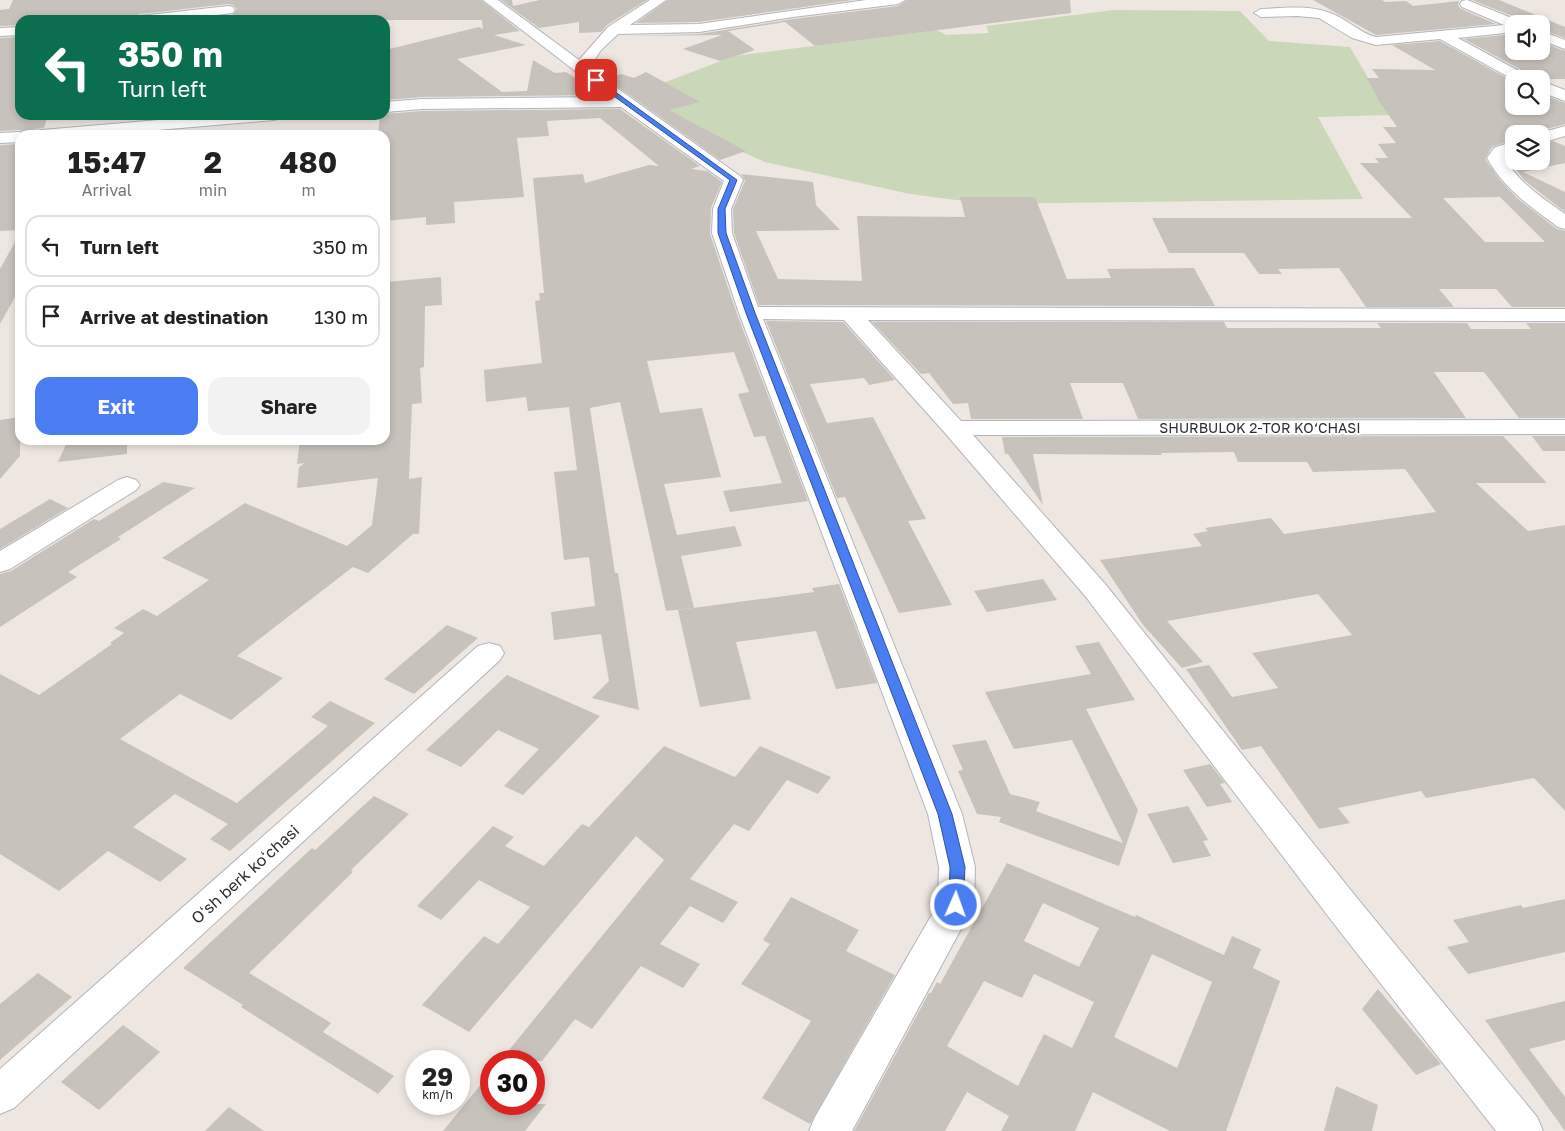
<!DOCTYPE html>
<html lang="en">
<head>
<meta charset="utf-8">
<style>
  body { margin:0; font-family:"Golos Text",sans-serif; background:#f2f2f2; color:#222; height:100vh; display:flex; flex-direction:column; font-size:19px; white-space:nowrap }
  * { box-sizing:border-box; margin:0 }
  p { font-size:16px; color:#767676 }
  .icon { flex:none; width:28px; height:28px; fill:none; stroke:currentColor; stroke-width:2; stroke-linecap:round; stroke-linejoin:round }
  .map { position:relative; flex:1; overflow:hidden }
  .panel { position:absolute; left:15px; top:130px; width:375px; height:315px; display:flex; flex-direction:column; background:#fff; border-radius:15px; box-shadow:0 2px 8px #0003 }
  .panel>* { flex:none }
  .top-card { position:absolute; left:15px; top:15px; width:375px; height:105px; border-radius:15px; box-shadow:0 2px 8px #0003; background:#0b6e4f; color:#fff; overflow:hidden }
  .buttons { position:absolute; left:1505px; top:15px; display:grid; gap:10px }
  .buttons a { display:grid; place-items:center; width:45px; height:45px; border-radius:10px; background:#fff; box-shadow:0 2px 8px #0003; font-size:25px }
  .speed { position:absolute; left:405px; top:1050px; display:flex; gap:10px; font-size:25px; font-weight:700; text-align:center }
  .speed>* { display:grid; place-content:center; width:65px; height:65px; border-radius:50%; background:#fff; box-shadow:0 2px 8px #0003; line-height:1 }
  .speed small { font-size:12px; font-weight:400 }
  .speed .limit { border:8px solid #d22; background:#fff; color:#111 }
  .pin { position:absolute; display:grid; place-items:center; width:42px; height:42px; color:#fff; margin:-21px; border-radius:10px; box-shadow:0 2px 8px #0006 }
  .me { position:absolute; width:55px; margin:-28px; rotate:2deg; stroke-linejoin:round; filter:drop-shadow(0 0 4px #0008) }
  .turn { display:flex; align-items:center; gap:18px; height:105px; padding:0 20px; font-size:22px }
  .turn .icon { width:65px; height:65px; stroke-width:2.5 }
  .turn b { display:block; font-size:35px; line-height:42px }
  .eta { display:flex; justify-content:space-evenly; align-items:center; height:85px; text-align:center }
  .eta b { font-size:30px; font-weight:700; line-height:35px }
  .action { display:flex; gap:10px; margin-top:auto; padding:10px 20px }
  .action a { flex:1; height:58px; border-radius:15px; background:#4a7cf2; color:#fff; font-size:20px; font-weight:700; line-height:58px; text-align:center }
  .action a+a { background:#f2f2f2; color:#222 }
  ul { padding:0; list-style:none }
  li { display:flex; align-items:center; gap:15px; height:62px; margin:0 10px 8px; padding:0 10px; border:2px solid #e0e0e0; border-radius:15px }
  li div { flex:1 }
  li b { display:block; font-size:19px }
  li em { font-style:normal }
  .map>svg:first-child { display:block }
</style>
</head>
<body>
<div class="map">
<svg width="1565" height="1131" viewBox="0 0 1565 1131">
  <rect width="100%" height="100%" fill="#eee7e1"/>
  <!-- cemetery -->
  <polygon fill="#cbd7b9" points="1114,10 1240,11 1269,41 1350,47 1390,115 1318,117 1363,199 987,204 910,194 765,162 697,132 637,93 734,56 937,30 946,35 989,33 986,26"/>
  <!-- building -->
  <g fill="#c7c2bc" fill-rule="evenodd">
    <polygon points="13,0 481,0 520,31 494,35 526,45 457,59 502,92 527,91 533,60 555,73 566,72 588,86 591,85 604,95 422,97 385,100 385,50 479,27 483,29 482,20 191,20 233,15 237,9 233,5 228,4 140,14 131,20 20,20 20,25 0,26 0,10 9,9"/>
    <polygon points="501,0 512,0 513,6 540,0 647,0 607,25 601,32 579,33 579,22 539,28"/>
    <polygon points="668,0 853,0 699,22 636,23"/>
    <polygon points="907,0 1070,0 1071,13 815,46 785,22 728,31 755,50 720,61 683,49 722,35 628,36 699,34 793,19 898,6"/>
    <polygon points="1313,0 1382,0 1385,2 1406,1 1413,6 1459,1 1458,5 1461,9 1496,24 1376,35"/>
    <polygon points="1472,0 1499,0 1565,27 1565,38 1541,29 1541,24 1523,24 1520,19"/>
    <polygon points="1514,34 1514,51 1541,51 1541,42 1565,51 1565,79 1532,79 1529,74 1464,39"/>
    <polygon points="20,37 20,115 48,115 44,128 36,129 32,135 20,130 0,131 0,38"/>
    <path d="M1440,41L1514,82V106H1541V94L1565,103V124L1531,133L1533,134H1514V139L1492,147L1485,159L1500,180L1517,198L1557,229L1565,231V307H1512L1496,289H1439L1454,307H1366L1339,268L1278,269L1282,274H1259L1244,253H1169L1152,218H1412L1360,163H1379L1375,158H1388L1378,144L1396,143L1383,127H1397L1379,101L1367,78H1379L1372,69L1435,70L1392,45ZM1500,197L1545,242H1485L1443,198Z"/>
    <polygon points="646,72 700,102 669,110 746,151 720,160 607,79 621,74 634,78"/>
    <polygon points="620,109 700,166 691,169 707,171 722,182 711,208 710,234 737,314 808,501 730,512 723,491 782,483 765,436 754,437 738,394 749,392 734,352 647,361 660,413 702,408 721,477 664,484 677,535 735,526 742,546 681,556 694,608 666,611 620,402 590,408 615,573 618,573 639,710 592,698 609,681 601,634 554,640 551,612 595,606 589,557 564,560 554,472 577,470 569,407 528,411 526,397 486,402 484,370 542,363 535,301 540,300 539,293 544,293 533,178 583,174 585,183 649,165 659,166 600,118 547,121 549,136 517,138 524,197 454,202 455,223 426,225 426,217 385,221 385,135 378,135 380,115 385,114 422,111"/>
    <polygon points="1553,141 1565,146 1565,163 1523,172 1565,192 1565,212 1525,181 1508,159 1514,154 1514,161 1541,161 1541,145"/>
    <polygon points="20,144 20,230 0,231 0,145"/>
    <polygon points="741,174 813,182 816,205 840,230 756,231 778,279 862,281 857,216 965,217 960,197 1035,197 1067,279 1111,278 1107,269 1194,268 1215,306 759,305 734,233 733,209 745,181"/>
    <polygon points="20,233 20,288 0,324 0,269"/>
    <polygon points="441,277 442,305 425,306 424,367 420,368 422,403 412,404 409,479 422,477 419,534 413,534 368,573 353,567 237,656 283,678 231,720 180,694 120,739 237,803 328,726 311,717 330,701 375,723 230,851 210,839 228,824 175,794 133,827 187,859 160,882 108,851 59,891 0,854 0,674 39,695 112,644 110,643 124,633 114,628 143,609 157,616 209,580 162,558 245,503 347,546 372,525 378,478 297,488 299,467 305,463 297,464 300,440 385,440 386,282"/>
    <polygon points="766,321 843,322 895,380 869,385 864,378 810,384 827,423 873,417 926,519 908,521 952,605 899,613 845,497 837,498"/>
    <polygon points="872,322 1224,322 1227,328 1381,328 1377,323 1467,323 1471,329 1531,329 1526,323 1565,323 1565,418 1519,418 1484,372 1434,372 1466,418 1138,419 1123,383 1070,383 1083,419 971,419 968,403 953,404 929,373 921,374"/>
    <polygon points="20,417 20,456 0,479 0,420"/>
    <polygon points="1503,436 1547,483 1476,483 1528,531 1565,525 1565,811 1534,778 1426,798 1421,791 1338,808 1350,823 1319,829 1261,746 1242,750 1186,669 1209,665 1232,697 1278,688 1252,653 1352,635 1318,594 1167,621 1203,662 1182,668 1143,625 1100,560 1202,546 1193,534 1208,531 1205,528 1271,518 1284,534 1436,512 1405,469 1313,472 1307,462 1238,462 1234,452 1161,453 1162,455 1033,454 1043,505 1008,454 1005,454 1002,437"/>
    <polygon points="1532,436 1565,436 1565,451 1543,451"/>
    <polygon points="68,440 127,440 127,454 58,462"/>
    <polygon points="163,482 195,488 118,537 121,539 68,572 77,577 0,627 0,574 11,571 94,519 99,521"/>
    <polygon points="50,499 68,508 0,549 0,529"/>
    <polygon points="1043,579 1057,600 987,612 974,591"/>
    <polygon points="839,584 877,683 836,689 816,631 736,642 751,699 700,707 678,610 814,592 812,588"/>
    <polygon points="447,625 478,638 414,694 384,679"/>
    <polygon points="1099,642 1135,700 1086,709 1138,810 1119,866 999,822 1001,817 977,814 958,771 963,770 952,745 986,740 1010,794 1040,802 1036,811 1123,843 1072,740 1014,749 985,692 1091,674 1075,646"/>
    <polygon points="507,675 600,716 523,795 504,786 539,749 498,730 461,767 426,750"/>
    <polygon points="664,746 735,777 760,746 831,777 818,794 787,780 749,831 734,824 690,879 738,902 723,923 690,906 660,944 700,964 683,988 641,966 592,1029 575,1019 542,1061 500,1061 664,860 636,836 469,1032 422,1005 484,936 498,944 530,907 479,880 441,920 417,906 493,826 514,837 505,846 544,866 582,824 589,827"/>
    <polygon points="1210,764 1225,783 1220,784 1232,802 1207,807 1183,770"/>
    <polygon points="374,796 409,814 351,870 353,872 249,973 331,1023 323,1032 394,1076 378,1094 241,1007 243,1005 183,968 312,848 315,850"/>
    <polygon points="1188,806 1208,840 1203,841 1211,856 1173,863 1147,814"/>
    <path d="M1007,863L1135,917L1136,915L1224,955L1232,936L1261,949L1253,968L1280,981L1226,1131H1170L1093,1092L1075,1131H1001L1009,1116L967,1092L945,1131H854L929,993H931L937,982L940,984ZM1043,903L1099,928L1079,967L1024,941ZM1152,954L1212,982L1177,1068L1114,1037ZM1034,974L1094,1002L1072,1048L1044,1034L1018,1086L947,1046L984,981L1022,998Z"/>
    <polygon points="791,897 859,930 846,951 895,975 810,1124 762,1098 811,1021 741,984 770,944 763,940"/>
    <polygon points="1565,899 1565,952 1468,974 1447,947 1469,942 1453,920 1521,905 1523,908"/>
    <polygon points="38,973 72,997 0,1060 0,1004"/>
    <polygon points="1378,989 1441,1064 1416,1075 1362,1009"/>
    <polygon points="1565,1001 1565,1040 1529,1049 1565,1097 1565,1131 1485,1020"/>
    <polygon points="123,1025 160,1052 99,1110 61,1082"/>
    <polygon points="491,1072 491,1104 546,1104 525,1131 443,1131"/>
    <polygon points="1336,1086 1378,1105 1372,1131 1324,1131"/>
    <polygon points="229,1107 264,1131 205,1131"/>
  </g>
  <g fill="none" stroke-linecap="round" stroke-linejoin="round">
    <defs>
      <g id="street">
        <polygon points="483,0 498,0 579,60 608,27 650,0 666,0 630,25 699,24 866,0 905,0 898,4 793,17 699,32 618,34 601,50 589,68 740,176 743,180 731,209 732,233 758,307 1565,309 1565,321 868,320 961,421 1565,420 1565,434 973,435 1106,585 1357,898 1537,1117 1543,1131 1496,1131 1331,920 1086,597 945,433 844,320 763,319 962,814 975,867 974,905 852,1131 809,1131 815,1117 938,904 939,867 928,814 739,313 712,233 713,209 724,181 621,107 422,109 385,112 385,102 422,99 609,97"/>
        <path d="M1467,0L1519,21L1521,24H1514V32L1458,38L1528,76L1530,79H1514V80L1440,39L1376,45L1352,38L1319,18L1297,16L1261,17L1254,13L1261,9C1285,8 1312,4 1335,15C1349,21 1360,33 1376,37L1504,25L1462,7L1460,4L1462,1Z"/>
        <polygon points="228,6 233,7 235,10 233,13 176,20 133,20 140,16"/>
        <polygon points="20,27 20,35 0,36 0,28"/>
        <polygon points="1541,31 1565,40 1565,49 1541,40"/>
        <polygon points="1541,81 1565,90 1565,101 1541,92"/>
        <polygon points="217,115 282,115 280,118 274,120 100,135 34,135 36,131 42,130"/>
        <polygon points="1565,126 1565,136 1541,143 1541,134 1537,134"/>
        <polygon points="20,132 27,135 20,135 20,142 0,143 0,133"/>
        <path d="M1514,141V152L1505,158C1518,183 1543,198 1565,214V229L1558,227C1531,207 1503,188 1487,158L1494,148Z"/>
        <polygon points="127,477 136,480 140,485 136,490 10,569 0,572 0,551 118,480"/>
        <polygon points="489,643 500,646 504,653 500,660 14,1108 0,1114 0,1069 478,646"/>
      </g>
    </defs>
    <!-- street casing -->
    <use href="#street" stroke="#b1b5bd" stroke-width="2"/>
    <!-- street -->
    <use href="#street" fill="#fff" fill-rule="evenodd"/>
  </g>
  <!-- route -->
  <polygon fill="#4a7cf2" stroke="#30519d" points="596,78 737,180 725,209 726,233 755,313 952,814 965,867 963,905 961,909 956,911 951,909 949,905 950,867 938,814 746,313 718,233 718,209 730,180 593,81 592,80"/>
  <g text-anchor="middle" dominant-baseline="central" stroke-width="4" stroke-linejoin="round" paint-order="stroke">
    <!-- street labels -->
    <g font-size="14" fill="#2e2e2e" stroke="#fff">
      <text x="1260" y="427">SHURBULOK 2-TOR KO‘CHASI</text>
    </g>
    <!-- near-street labels -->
    <g font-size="16" fill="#2e2e2e" stroke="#fff">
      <text transform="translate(245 874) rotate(-42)">Oʻsh berk koʻchasi</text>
    </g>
  </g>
</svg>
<div class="buttons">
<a><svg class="icon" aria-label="sound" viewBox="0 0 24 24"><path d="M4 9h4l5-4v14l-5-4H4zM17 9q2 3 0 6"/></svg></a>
<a><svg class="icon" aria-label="search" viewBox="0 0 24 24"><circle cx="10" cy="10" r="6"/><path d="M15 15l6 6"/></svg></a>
<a><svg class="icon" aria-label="layers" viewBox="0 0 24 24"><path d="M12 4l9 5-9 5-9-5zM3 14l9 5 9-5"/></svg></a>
</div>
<div class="speed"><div>29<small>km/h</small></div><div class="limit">30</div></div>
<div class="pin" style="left:596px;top:80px;background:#d93025"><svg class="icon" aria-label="arrive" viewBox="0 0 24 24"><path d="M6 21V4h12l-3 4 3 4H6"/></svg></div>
<svg class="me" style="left:956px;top:905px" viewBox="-20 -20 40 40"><circle r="17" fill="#4a7cf2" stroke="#fff" stroke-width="3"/><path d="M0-11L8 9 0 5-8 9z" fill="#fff"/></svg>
<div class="top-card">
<div class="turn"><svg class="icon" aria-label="left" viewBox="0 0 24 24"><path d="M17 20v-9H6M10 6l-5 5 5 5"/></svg><div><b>350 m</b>Turn left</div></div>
</div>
<section class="panel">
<div class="eta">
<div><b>15:47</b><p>Arrival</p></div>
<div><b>2</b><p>min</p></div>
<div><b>480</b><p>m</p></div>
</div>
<ul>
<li><svg class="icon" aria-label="left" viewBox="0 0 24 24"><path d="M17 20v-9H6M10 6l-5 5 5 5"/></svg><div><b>Turn left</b></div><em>350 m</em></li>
<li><svg class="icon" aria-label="arrive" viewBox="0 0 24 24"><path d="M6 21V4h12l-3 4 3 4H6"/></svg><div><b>Arrive at destination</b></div><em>130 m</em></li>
</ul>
<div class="action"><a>Exit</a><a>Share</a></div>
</section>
</div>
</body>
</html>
